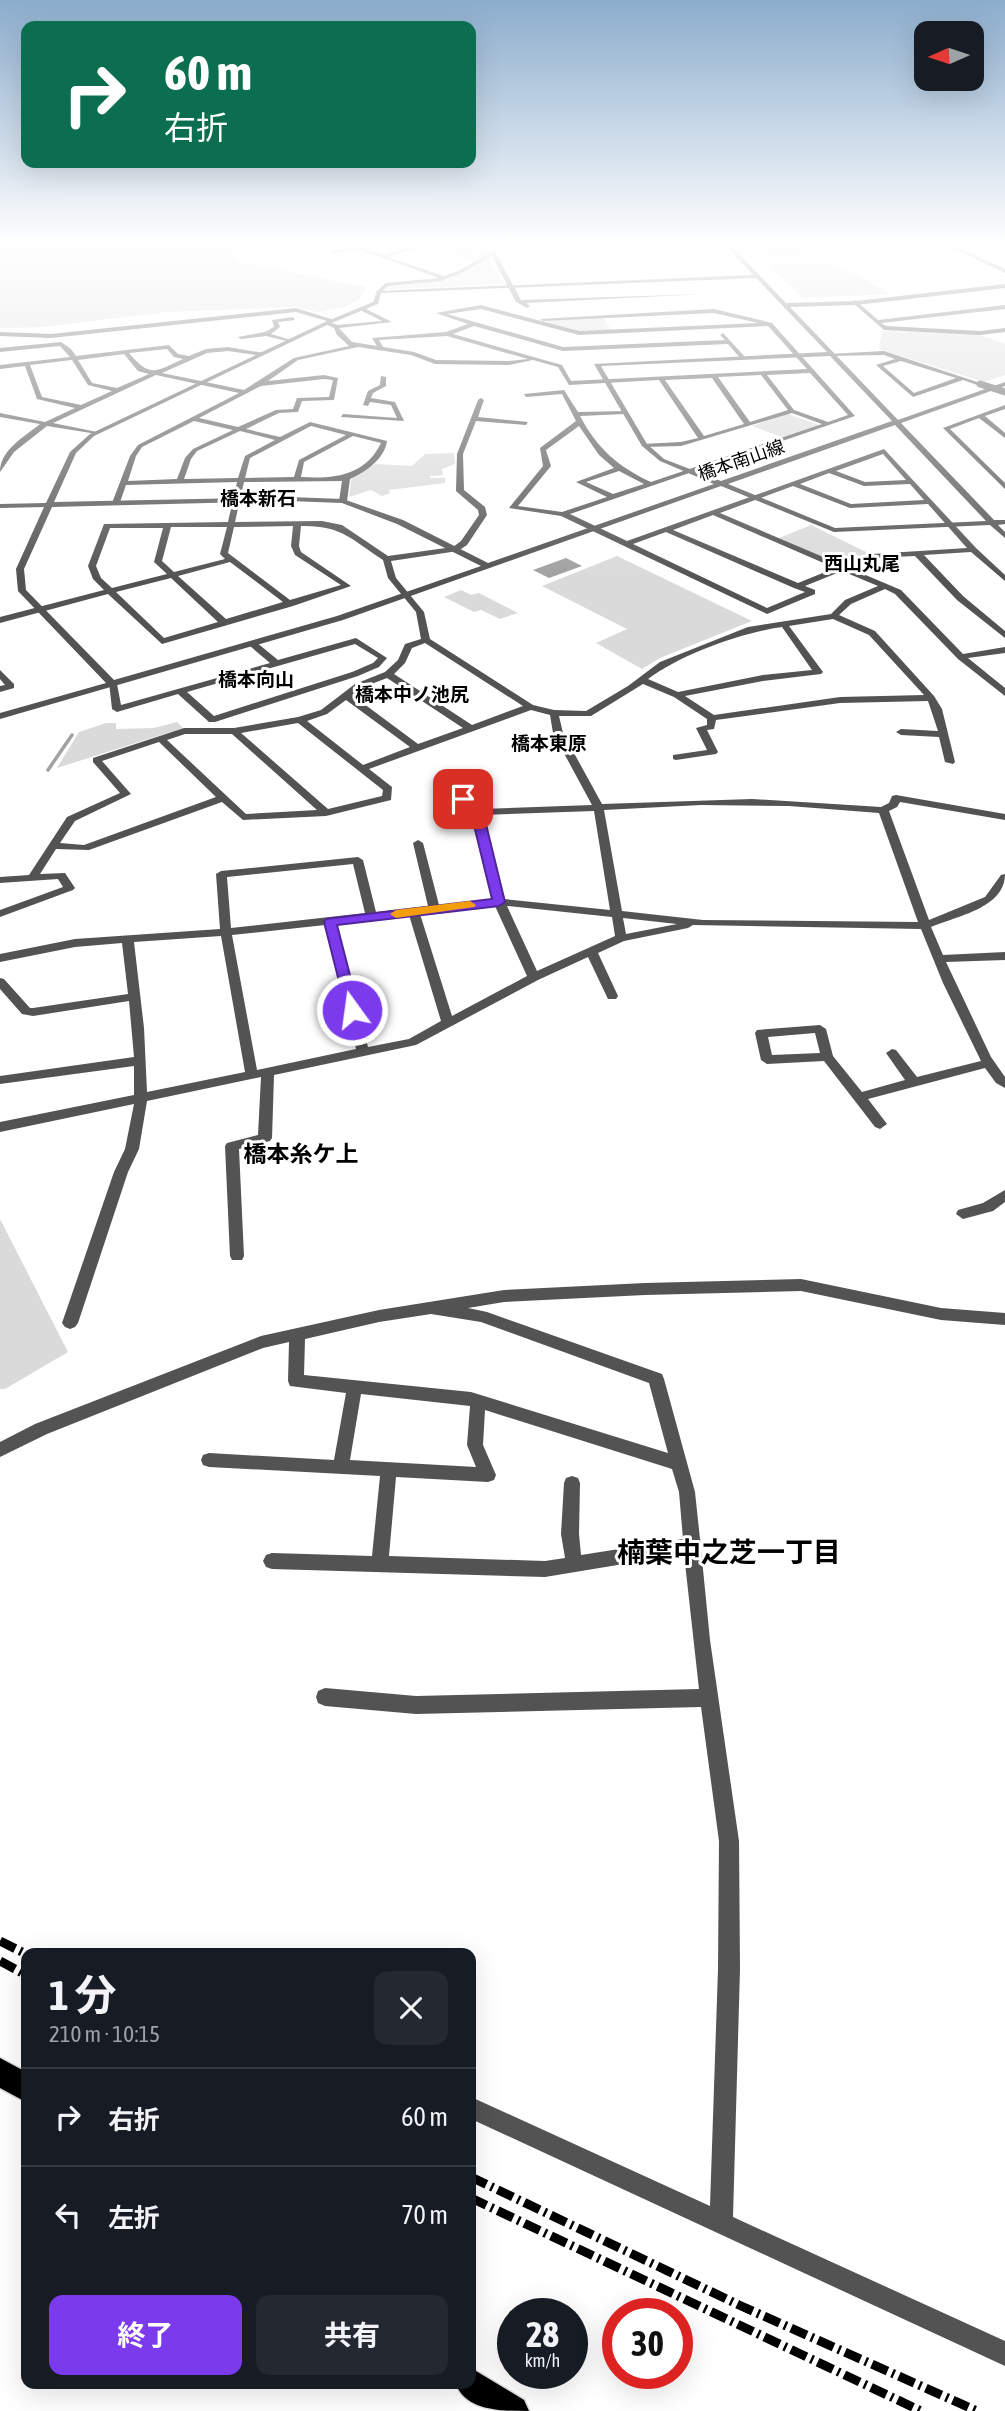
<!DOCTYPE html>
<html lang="ja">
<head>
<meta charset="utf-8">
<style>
  body { margin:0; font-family:"Asap Condensed","Noto Sans JP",sans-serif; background:#242831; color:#f1f3f6; height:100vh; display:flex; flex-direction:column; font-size:26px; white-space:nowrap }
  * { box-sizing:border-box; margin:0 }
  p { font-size:23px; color:#9ea1a6 }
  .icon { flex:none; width:38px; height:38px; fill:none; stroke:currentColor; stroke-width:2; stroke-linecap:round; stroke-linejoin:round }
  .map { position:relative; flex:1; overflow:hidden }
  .details { position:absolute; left:21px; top:1948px; width:455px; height:441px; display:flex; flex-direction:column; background:#171b24; border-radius:14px; box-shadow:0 7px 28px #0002 }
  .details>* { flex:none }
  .top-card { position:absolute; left:21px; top:21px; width:455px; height:147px; border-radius:14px; box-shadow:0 7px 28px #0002; background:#0b6e4f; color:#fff; overflow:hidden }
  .needle { width:46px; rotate:267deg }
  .tools { position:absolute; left:914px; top:21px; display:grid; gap:14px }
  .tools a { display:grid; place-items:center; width:70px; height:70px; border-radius:14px; background:#171b24; box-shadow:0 7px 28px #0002; font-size:35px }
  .speed { position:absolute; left:497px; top:2298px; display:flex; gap:14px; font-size:35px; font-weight:700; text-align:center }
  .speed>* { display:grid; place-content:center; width:91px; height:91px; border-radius:50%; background:#171b24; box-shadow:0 7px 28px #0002; line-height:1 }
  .speed small { font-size:18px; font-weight:400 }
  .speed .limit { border:10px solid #d22; background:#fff; color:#111 }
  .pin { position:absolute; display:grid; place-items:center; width:60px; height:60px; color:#fff; margin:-30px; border-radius:14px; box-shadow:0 4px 10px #0006 }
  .me { position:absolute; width:77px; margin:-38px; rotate:346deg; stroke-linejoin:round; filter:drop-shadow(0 0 5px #0008) }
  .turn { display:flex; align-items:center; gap:24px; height:147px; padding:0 28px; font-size:32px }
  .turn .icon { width:91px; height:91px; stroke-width:2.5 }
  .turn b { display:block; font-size:49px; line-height:60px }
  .round { display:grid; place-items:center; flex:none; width:74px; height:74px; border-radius:14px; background:#242831 }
  .summary { display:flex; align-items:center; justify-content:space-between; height:119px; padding:0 28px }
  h1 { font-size:42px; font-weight:700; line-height:52px }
  .primary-button { display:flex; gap:14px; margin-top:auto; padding:14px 28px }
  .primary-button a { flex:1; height:80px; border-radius:14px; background:#7c3aed; color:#fff; font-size:28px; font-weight:700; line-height:80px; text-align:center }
  .primary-button a+a { background:#242831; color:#f1f3f6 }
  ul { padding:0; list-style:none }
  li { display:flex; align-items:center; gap:21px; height:98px; padding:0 28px; border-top:2px solid #363941 }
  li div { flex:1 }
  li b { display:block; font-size:26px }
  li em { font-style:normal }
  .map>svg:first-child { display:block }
</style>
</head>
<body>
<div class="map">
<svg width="1005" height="2411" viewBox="0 0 1005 2411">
  <rect width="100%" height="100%" fill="#fff"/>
  <!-- green -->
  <g fill="#dadada">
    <polygon points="0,241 329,241 234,255 235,261 366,287 360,299 344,307 318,312 296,307 166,312 45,327 0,328"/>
    <polygon points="450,241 472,242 475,250 491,249 489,253 470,260 445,251"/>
    <polygon points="742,241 816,241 835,252 776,258 763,256"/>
    <path d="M487,259H490L504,284L386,289L391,286C432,283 450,278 487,259Z"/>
    <polygon points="826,263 843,271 850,271 890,294 803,298 771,268 772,265"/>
    <polygon points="603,317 611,330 577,331 548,323 548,321"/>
    <polygon points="882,331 977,334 1005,344 1005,375 984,382 879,349"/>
    <polygon points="788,414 819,425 782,437 752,426"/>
    <polygon points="454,453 455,464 442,469 443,475 430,476 430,478 445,478 445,483 389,490 390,493 382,496 371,490 349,497 351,479 375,464 412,466 425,454"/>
    <polygon points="811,525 870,554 843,564 836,564 777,539"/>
    <polygon points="617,556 752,621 660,658 642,669 596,643 627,629 542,586"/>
    <polygon points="461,590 471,595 479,593 518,613 500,619 481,610 474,612 444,597"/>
    <polygon points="177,722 183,728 57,768 79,732 106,723 116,723 116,729 154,728"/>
    <polygon points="0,1219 68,1352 5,1389 0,1389"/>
  </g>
  <!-- water -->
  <polygon fill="#a1a1a1" points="566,558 582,566 549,578 533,570"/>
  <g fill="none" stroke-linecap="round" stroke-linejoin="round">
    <!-- stream -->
    <polyline stroke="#a1a1a1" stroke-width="3.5" points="48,770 72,735"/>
    <defs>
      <g id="primary">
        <polygon points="0,2058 26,2072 26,2102 0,2088"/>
        <path d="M471,2368L524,2400L529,2411C501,2411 466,2411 456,2384H471Z"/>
      </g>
    </defs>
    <!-- primary casing -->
    <use href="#primary" stroke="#dbdbdb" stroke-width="3"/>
    <!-- minor -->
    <g fill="#535353" fill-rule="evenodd">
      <polygon points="385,241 396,241 363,248 383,255 428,241 436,241 388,257 444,276 458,271 491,252 492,241 496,241 496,253 521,300 705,294 526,303 530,306 527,308 516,302 492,256 462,273 440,281 388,286 379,294 376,292 386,283 439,278 358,249 333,254 330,252"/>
      <polygon points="939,241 945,241 1005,269 1005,273"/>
      <polygon points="855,300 878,320 1005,305 1005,309 881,323 886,326 980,331 1005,328 1005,332 980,335 884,330 853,303"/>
      <path d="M481,305L579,331L758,323L714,313L543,321L540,319L714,309L772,323L855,416L570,514L627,541L884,449L976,548L1005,575V581L971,552L924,555L963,596L1005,631V638L957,600L915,556L873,558L849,568L901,590L963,654L1005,647V653L968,658L1005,688V696L958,659L895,594L885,589L851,604L839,615L875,631L934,696L942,709L955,762L953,764L945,762L939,737L901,735L896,732L901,729L938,731L928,701L840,703L716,720L714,729L707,730L718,752L716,754L676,760L673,759V755L707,750L696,728L707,725V719L674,697L643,684L591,716H559L563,733L602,804L752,799L881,807L889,803L892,796L896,795L1005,814V820L900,802L897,807L889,811L929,920L985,897L1001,875L1005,874C1005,908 957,916 931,927L943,955L1005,952V960L946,962L991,1057L1005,1077V1088L996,1083L985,1068L868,1099L887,1124L880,1129L875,1127L824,1061L767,1064L761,1060L755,1033L757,1030L820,1025L826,1029L833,1056L862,1092L905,1080L886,1053L892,1049L896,1050L917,1077L981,1061L943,983L921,929L693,925L688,928L624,941L598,953L618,996L616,999H608L588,957L538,980L416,1045L274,1075L272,1138L270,1141L239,1149L244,1256L242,1260H232L230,1256L225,1146L227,1143L258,1135L261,1077L147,1101L139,1149L128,1172L78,1323L75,1327L70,1329L65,1327L62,1323L114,1172L125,1149L134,1104L0,1132V1122L134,1095V1066L0,1084V1076L134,1057L129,1001L33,1016L22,1014L0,989V978L4,979L30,1008H33L128,994L122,943L75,947L0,962V954L75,939L220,929L216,874L221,871L358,857L363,860L376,912L428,906L413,843L418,840L423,843L439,905L493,899L472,813L459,801V797H467L480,809L592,805L553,733L550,715L531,710L369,769L392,787L391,800L326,816L243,820L222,802L89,850L56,849L40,874L65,873L75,888L73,890L0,917V910L63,887L58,879L0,883V877L29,875L67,817L120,793L93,762V758L184,728H234L298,717L321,710L355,684L385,672L398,660L405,644L421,639L416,612L388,578L383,560C351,539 341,525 301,526L299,546L301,552L351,586L293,606L162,644L108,594L0,623V617L104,590L93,579L88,566L104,524L228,522L237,482L126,485L119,505L112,503L130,456L138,445L239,393L156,375L53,423L97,432V434L47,426L14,452L0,472C0,450 24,437 40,424L0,417V413L45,422L75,408L37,399L25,366L0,369V365L70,357L60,346L0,352V348L61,342L71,349L76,356L169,345L178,354L189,356L206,349L228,347L264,353L262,356L228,351L207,353L162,373L244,390L294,358L349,346L337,335L334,328L325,324L327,321L296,312L51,338L0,336V332L51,334L296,308L334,320V322H330L337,325L382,321L360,310L362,307L392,322L339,328L352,342L377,346L372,338L446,332L468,324L436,313ZM481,309L579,335L768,326L807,369L571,381L562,365L453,334L474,326L563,351L728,344L741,359L746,358L723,333L720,335L725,340L563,347L447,314ZM447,336L528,359L509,361L436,360L414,352L383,347L379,340ZM358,347L411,355L435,364L509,365L533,360L558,367L569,385L659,380L698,438L681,442L642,444L644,447L681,446L792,413L822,424L651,482C618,467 597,448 580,416L625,414L627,411L578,412L564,390L524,394L526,397L562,394L576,421L540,448L543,466L509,508L561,516L767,614L815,594V590L805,586L842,571L878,586L845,600L831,614L748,627L660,662L628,686L586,711L554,710L533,705L430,639L424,612L396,578L391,561L458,551L467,545L487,515L485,507L464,490L463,454L476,421L526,425L528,422L478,417L484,400L481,398L478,400L457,454L456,491L478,510L479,515L461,541L453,547L388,556L342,525L322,521L235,522L244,482L342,481L339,501L343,503L347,501L350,479C366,472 385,458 387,441L310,422L280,437L246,429L279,413L298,412L302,401L334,400L338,378L324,375L268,381L298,360ZM167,349L174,357L183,359C156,371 151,379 129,353ZM124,354L138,371L149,374L117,388L92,383L78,360ZM72,360L88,385L112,391L81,405L42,397L30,365ZM810,373L848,415L828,422L794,410L767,375ZM761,375L788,410L750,422L718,377ZM712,378L744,424L704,436L665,380ZM324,379L333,380L329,397L297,398L293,409L276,410L238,427L199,418L261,386ZM194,421L233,430L193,449L185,458L177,479L128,481L136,456L142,447ZM311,426L346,435L299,460L294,477L245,478L250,458ZM579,426L599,455L614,468L576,482L607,497L562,512L518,506L551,466L546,450ZM240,431L275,440L245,456L238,478L184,479L191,459L197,451ZM353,436L381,443C365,476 334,479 301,477L304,462ZM883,454L906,480L865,482L836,471ZM619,471L644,484L613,494L586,482ZM829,473L864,486L910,484L924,500L851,504L800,484ZM793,486L850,508L928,504L967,548L872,554L842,565L720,513ZM713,515L835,568L798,583L673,530ZM293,526L291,546L295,555L341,585L290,600L228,553L234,527ZM171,527H227L220,554L225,559L174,572L162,561ZM110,528H163L154,562L167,574L112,588L101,578L96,566ZM666,532L794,588L805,592L767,608L633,544ZM230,562L283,602L226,619L178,576ZM171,578L218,622L164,638L116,592ZM833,619L869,635L924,695L840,697L714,715L685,696L763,681L821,674L823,672L789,626ZM782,627L812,670L763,675L678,692L648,679C682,654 740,633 782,627ZM425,643L523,706L472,725L394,674L405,663L412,648ZM387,678L463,728L418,744L352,695L361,688ZM346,700L410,747L363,765L307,721L327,714ZM298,723L383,790L382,796L328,809L241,733ZM185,734H232L317,810L246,814L167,740ZM159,742L216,797L84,845L60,843L75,821L131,794L102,761ZM701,805L789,806L879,813L918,922L703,920L622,911L604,810ZM594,811L610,910L504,899L483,815ZM353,864L365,913L231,928L227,877ZM495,906L527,976L452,1016L420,914ZM507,906L612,917L615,936L537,971ZM409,915L441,1021L409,1039L368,1047L336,923ZM623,918L677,924L626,934ZM325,925L356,1049L257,1070L232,935ZM221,936L245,1072L147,1092L144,1028L134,942ZM815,1033L820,1053L772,1055L768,1037Z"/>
      <polygon points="293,317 295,320 278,322 280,327 271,334 291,340 291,342 266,336 241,339 238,337 265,332 274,327 272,320"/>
      <path d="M884,351L983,384L980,386L963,380L913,397L876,365L895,359L884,355L831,356L828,354ZM901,361L956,378L914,393L883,366Z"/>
      <polygon points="381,376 386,377 386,386 373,393 371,398 395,402 404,421 341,417 343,414 397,418 391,405 370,402 368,406 363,405 368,391 380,385"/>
      <polygon points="1005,405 1005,409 985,416 1005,433 1005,438 979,418 950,429 1005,483 1005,489 943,428"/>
      <path d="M356,638L387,658L379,667L358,676L215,722H209L178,694L117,712L112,709L109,682L117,684L121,705L270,663L250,646V642H256L278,660ZM355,644L378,658L373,663L352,672L214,716L187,692Z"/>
      <polygon points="0,670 14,684 14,688 0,692 0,686 5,685 0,679"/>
      <polygon points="1005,1190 1005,1202 993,1211 963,1219 956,1214 958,1210 983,1203"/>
      <path d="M801,1279L941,1308L1005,1313V1325L941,1320L801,1291L645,1295L504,1302L468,1308L487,1312L662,1374L664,1379L695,1492L700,1539L703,1545L701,1549L710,1640L739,1841L740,1969L733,2217L1005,2341V2366L471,2119V2097L710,2206L718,1969L719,1841L701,1707L416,1714L325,1706L318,1703L316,1697L318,1691L325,1688L416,1696L699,1689L684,1554L545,1577L272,1569L266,1567L263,1561L266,1555L272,1553L372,1556L380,1476L209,1467L203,1465L201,1460L203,1455L209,1453L334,1460L346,1393L290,1386L288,1381L289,1342L263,1348L47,1434L0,1457V1442L35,1424L261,1336L379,1310L504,1290L645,1283ZM431,1314L481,1322L649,1383L668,1453L471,1392L304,1375L305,1339L379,1322ZM361,1394L470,1406L467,1445L476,1467L350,1460ZM485,1410L672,1469L679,1492L683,1539L581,1555L579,1534L580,1483L578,1478L572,1476L566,1478L564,1483L561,1534L565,1558L545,1561L389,1556L396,1477L488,1482L494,1480L496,1475L483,1445Z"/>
    </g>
    <!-- tertiary -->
    <path fill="#535353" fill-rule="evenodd" d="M722,241H727L786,303L856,301L1005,284V288L856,305L790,307L898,420L1005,382V386L901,423L994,520H1005V524L998,525L1005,532V538L990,525L834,532L721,486L343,620L0,719V713L106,683L18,591L16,569L44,507L0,508V504L46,503L70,452L90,434L325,322L373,302L377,291L753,275ZM756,278L827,352L594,364L642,446L660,461L714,484L488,563L403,520L343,499L289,497L54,502L76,453L94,436L329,324L378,304L381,293ZM830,356L892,421L721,481L664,459L647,444L601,366ZM895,425L986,521L835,528L728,484ZM289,501L342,503L397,524L481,566L337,616L114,680L26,590L24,569L52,507Z"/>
    <!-- primary -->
    <use href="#primary" fill="#000" fill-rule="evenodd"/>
    <!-- rail -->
    <g stroke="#000" stroke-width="9" stroke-dasharray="17 5 2.5 5" stroke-linecap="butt">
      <polyline points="0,1941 26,1954"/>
      <polyline points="0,1961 26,1975"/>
      <polyline points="471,2177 739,2305 977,2411"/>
      <polyline points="471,2198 921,2411"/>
    </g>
    <!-- minor-bridge -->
    <polyline stroke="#535353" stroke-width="7" points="980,384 1005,392"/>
  </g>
  <!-- sky -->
  <linearGradient id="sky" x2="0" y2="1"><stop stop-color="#8baccc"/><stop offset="0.42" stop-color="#fff"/><stop offset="1" stop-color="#fff" stop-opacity="0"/></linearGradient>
  <rect width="1005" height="579" fill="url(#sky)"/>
  <!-- route -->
  <polygon fill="#7c3aed" stroke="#51269a" stroke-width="2" points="459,796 467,796 483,812 505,902 499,906 337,925 359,1010 352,1014 347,1013 324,922 326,919 492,899 471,813 459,801"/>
  <!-- slow -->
  <polygon fill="#f59e0b" points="470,901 476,905 474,907 396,918 390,914 396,910"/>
  <g text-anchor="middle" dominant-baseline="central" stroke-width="6" stroke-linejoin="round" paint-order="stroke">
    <!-- far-street labels -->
    <g font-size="18" fill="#000" stroke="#fff">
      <text transform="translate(741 460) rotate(-19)">橋本南山線</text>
    </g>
    <!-- far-neighbourhood labels -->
    <g font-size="19" font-weight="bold" fill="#000" stroke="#fff">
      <text x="258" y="498">橋本新石</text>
      <text x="862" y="563">西山丸尾</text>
      <text x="256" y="679">橋本向山</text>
      <text x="412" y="694">橋本中ノ池尻</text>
      <text x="549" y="743">橋本東原</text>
    </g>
    <!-- neighbourhood labels -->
    <g font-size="23" font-weight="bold" fill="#000" stroke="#fff">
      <text x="301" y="1154">橋本糸ケ上</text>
    </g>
    <!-- near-neighbourhood labels -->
    <g font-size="28" font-weight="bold" fill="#000" stroke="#fff">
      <text x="729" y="1552">楠葉中之芝一丁目</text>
    </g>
  </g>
</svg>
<div class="tools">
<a><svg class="needle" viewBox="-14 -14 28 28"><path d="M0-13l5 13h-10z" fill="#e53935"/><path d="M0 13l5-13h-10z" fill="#9ea1a6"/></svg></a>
</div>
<div class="speed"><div>28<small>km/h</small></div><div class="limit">30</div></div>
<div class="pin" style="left:463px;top:799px;background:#d93025"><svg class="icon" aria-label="arrive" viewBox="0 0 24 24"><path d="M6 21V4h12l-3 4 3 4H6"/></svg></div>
<svg class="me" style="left:352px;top:1010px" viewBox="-20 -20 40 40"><circle r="17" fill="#7c3aed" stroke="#fff" stroke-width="3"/><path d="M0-11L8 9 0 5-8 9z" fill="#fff"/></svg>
<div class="top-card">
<div class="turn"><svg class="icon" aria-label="right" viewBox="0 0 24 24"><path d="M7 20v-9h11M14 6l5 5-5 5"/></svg><div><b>60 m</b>右折</div></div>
</div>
<section class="details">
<div class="summary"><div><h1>1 分</h1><p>210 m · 10:15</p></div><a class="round"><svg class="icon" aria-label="close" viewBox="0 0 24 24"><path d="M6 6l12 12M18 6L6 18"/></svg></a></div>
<ul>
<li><svg class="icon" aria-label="right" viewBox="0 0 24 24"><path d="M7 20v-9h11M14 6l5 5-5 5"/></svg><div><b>右折</b></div><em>60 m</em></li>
<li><svg class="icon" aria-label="left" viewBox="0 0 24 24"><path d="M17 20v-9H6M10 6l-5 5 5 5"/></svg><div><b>左折</b></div><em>70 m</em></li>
</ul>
<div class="primary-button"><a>終了</a><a>共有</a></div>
</section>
</div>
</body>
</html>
